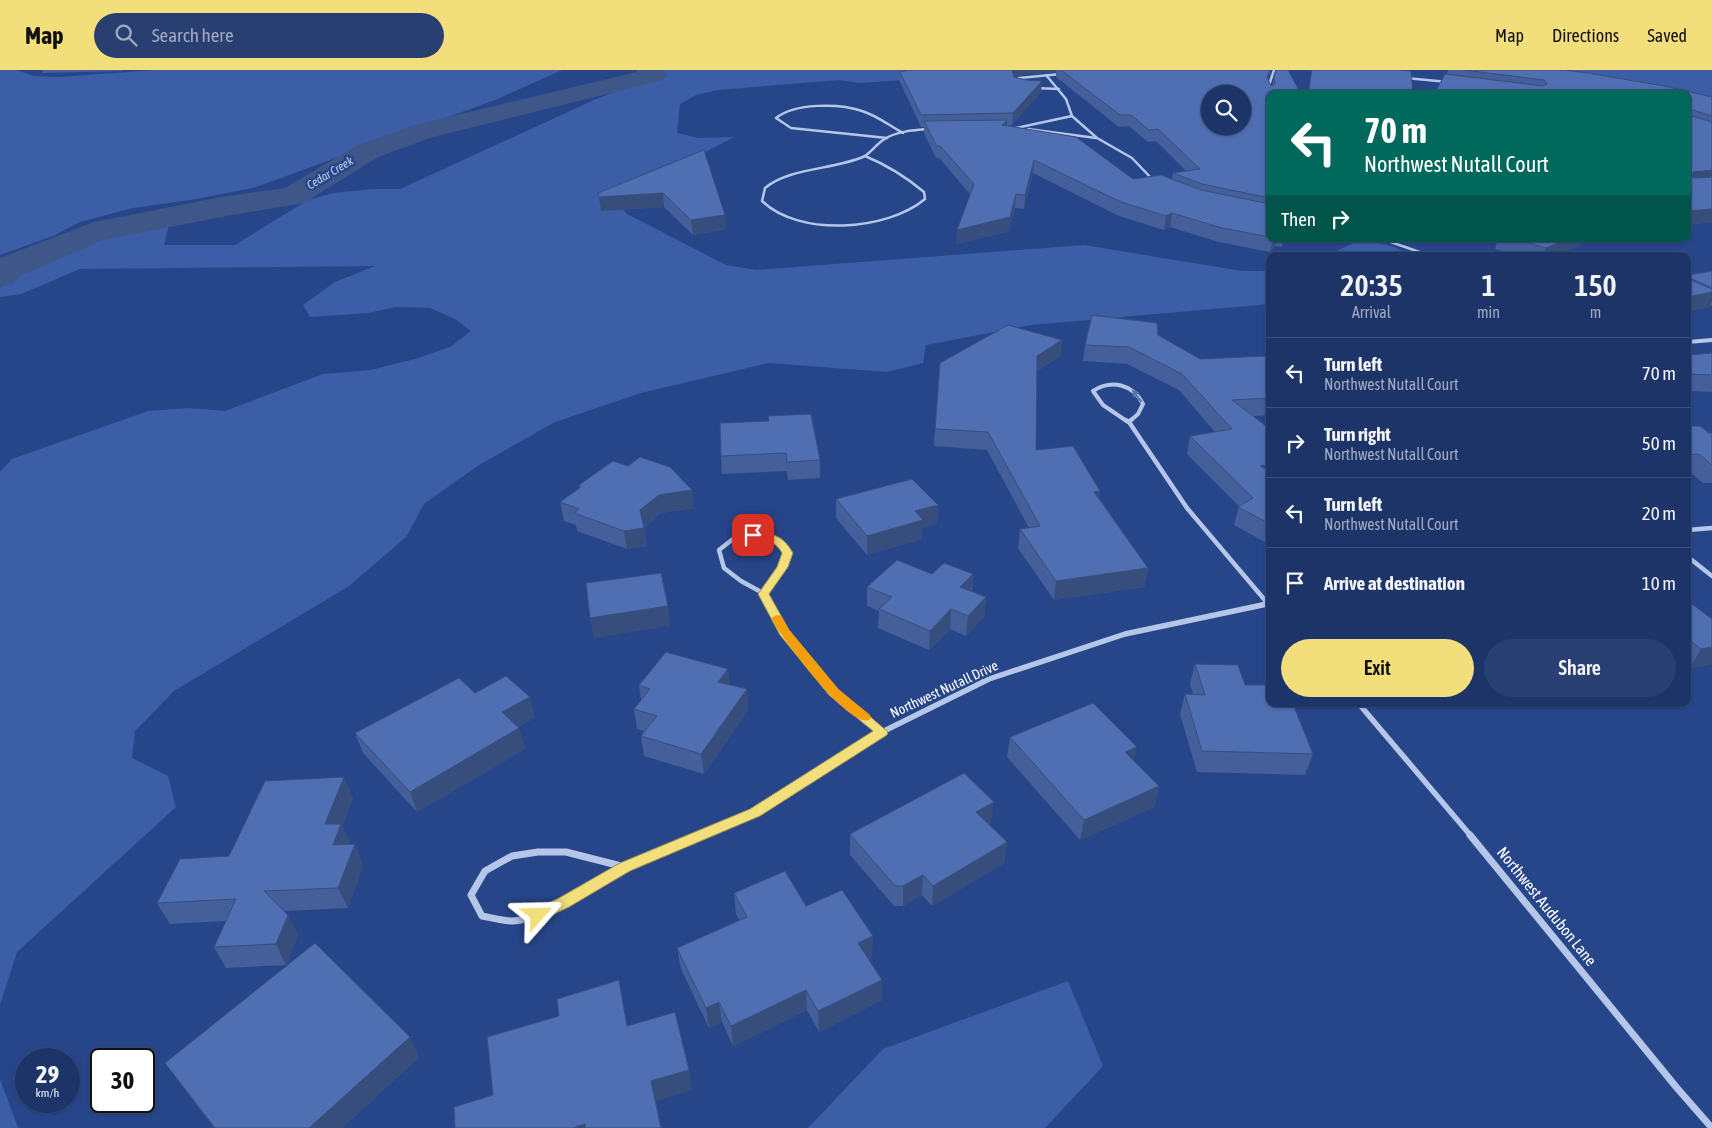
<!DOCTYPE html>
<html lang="en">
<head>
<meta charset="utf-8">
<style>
  body { margin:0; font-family:"Asap Condensed",sans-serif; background:#2a3f71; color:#f1f3f6; height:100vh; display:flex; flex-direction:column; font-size:19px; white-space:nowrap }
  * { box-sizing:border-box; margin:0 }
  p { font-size:16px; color:#a0aac0 }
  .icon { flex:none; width:28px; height:28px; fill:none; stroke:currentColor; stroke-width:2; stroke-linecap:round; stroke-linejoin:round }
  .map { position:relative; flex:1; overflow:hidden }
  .details { position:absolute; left:1266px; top:182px; width:425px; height:455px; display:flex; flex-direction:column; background:#1d3468; border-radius:10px; box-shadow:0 1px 4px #0004,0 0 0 1px #3b4f7c }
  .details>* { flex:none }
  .hud { position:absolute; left:1266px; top:20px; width:425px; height:152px; border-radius:10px; box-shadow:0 1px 4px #0004,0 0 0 1px #3b4f7c; background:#00695c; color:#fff; overflow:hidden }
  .controls { position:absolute; left:1201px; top:15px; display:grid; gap:10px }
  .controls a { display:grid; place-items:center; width:50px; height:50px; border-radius:50%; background:#1d3468; box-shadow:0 1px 4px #0004,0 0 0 1px #3b4f7c; font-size:25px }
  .speed { position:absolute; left:15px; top:978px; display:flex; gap:10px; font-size:25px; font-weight:700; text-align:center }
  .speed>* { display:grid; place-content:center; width:65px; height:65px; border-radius:50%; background:#1d3468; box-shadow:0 1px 4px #0004,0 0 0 1px #3b4f7c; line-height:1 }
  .speed small { font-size:12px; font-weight:400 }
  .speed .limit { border:2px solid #111; border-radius:8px; background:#fff; color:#111 }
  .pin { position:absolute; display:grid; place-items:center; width:42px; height:42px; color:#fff; margin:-21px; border-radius:10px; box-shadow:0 2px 8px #0006 }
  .me { position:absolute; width:55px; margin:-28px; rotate:65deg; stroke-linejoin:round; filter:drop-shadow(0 0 4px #0008) }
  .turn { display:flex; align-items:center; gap:18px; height:105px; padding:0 15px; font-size:22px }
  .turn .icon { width:65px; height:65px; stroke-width:2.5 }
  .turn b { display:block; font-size:35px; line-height:42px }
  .then { display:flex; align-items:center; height:48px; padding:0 15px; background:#0003; gap:10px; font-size:19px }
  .eta { display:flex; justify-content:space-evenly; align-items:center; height:85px; text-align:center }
  .eta b { font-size:30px; font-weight:600; line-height:35px }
  .cta { display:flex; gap:10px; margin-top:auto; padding:10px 15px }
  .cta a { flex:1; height:58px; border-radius:30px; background:#f2de7a; color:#111; font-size:20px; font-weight:600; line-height:58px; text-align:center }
  .cta a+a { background:#2a3f71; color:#f1f3f6 }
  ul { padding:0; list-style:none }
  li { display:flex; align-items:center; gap:15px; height:70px; padding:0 15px; border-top:1px solid #3b4f7c }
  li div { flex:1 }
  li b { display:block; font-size:19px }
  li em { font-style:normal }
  header { display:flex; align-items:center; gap:30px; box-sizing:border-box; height:70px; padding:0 25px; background:#f2de7a; color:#111 }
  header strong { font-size:24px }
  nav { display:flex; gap:28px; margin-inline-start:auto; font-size:18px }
  .search { width:350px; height:45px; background:#2a3f71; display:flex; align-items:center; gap:12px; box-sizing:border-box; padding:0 18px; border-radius:28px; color:#a0aac0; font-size:19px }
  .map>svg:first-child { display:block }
</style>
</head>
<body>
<header>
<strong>Map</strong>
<div class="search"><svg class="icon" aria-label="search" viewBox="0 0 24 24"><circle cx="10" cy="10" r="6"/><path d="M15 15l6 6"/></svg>Search here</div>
<nav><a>Map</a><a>Directions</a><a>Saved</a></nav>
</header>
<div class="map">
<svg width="1712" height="1058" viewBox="0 0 1712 1058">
  <rect width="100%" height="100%" fill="#27468a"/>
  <!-- green -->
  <g fill="#3b5ea7">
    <polygon points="0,0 16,0 34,6 60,7 155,0 562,0 495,30 253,118 190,130 133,138 80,152 53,166 0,185"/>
    <polygon points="641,0 931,0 933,8 860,13 839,10 718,20 696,25 680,34 677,63 698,68 734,67 614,130 627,144 726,195 757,200 1084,175 1242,201 1270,201 1270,234 1031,255 926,275 923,293 887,302 768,293 641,323 555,352 479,395 424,434 406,467 349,516 174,621 135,661 132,688 168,706 176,737 17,882 0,935 0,402 12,389 148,341 188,338 225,341 323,304 371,300 415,289 450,277 471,261 455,249 430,238 396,237 368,243 310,247 303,235 335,212 375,196 80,199 21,224 0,227 0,218 20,198 59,179 119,160 145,156 169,155 164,175 235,175 308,130 333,123 372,119 400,119 594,30 645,10"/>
    <polygon points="1526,0 1712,0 1712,33 1688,24"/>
    <polygon points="1362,169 1388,175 1416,186 1325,186"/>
    <polygon points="1068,911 1103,996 1045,1058 808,1058 883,979"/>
    <polygon points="0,1009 18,1058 0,1058"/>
  </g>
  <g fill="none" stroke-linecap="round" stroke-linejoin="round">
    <!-- river -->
    <polygon fill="#3f5788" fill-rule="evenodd" points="636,0 663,0 667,5 663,10 433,67 378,87 304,133 221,147 103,170 20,206 13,214 0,217 0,188 94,152 221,127 285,118 358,75 415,55 637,2"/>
    <!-- street-far4 -->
    <g stroke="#b5c6e9" stroke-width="2.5">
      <polyline points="1046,5 1066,29 1072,46 1097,68 1132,88 1153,110"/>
      <polyline points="1406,8 1448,12"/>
      <polyline points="1014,12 1019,8 1061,4"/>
      <polyline points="1035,18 1059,19"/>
      <polyline points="1270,24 1268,18 1274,0"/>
      <polyline points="1016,58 1072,46"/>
      <polyline points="1028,59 1096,68"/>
      <path d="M887,68L791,58L776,48C795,33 839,33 862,41C876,45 890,56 903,63"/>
      <path d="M865,86C887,95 906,107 924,122L925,129C887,161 799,167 762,131L765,118C790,97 835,100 865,86Z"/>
      <path d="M865,86C871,82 876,75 883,70C896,61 915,60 930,59"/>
      <polyline points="1382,169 1431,186"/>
    </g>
    <!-- street-far3 -->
    <g stroke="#b5c6e9" stroke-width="4">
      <polyline points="1688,272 1712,270"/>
      <path d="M1128,352L1103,335L1093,321C1111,309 1133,314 1143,334L1138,344L1129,352"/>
    </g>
    <!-- street-far2 -->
    <g stroke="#b5c6e9" stroke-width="4.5">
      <polyline points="1126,350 1129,352 1131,350"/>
      <polyline points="1129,352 1187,438 1269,535"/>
      <polyline points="1688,460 1712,458"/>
      <polygon points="750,465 772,468 788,483 783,497 763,523 741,511 724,498 719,480 733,469"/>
      <polyline points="1688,487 1712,506"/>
      <polyline points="763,523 769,535"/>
      <polyline points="1261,535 1270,533"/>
    </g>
    <!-- street-far1 -->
    <g stroke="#b5c6e9" stroke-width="5.5">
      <polyline points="769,534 784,562 833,622 882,662"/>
      <polyline points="1268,534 1270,536"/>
      <polyline points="1359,634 1471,766"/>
      <polyline points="699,766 755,743 882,662 989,609 1125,564 1267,534"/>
    </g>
    <!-- street -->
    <g stroke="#b5c6e9" stroke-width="7">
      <polyline points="1470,765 1677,1018 1712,1058"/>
      <path d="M538,782H566L625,797C593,816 550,849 513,851C503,851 492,848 482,846L471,825L485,801L512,786Z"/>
      <polyline points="625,797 702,765"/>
    </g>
  </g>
  <!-- wall -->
  <g fill="#445f99" fill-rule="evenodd">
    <polygon points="42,0 123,0 122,1 43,3"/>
    <path d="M908,0H1271L1268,9L1270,14L1272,16L1274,7L1288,0L1270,24V169H1288L1281,177L1275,176L1270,182L1219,172L1170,157L1164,160L1119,146L1033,103L1024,139L1015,138L1009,161L956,174L970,124L940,89L936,88L924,63V57H921L900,12V2ZM1056,2V7L1119,57L1129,56L1148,72L1156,71L1186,101L1173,103L1172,109H1133L1007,56L1012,55L1041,22L1015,7L1017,5Z"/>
    <polygon points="1448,0 1564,0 1712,27 1712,152 1688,155 1688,24 1434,24 1447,4"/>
    <polygon points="704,80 726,159 693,165 664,137 601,141 598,123"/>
    <polygon points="1488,169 1594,169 1555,186 1519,186 1495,179 1497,172"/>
    <polygon points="1712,201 1712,236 1710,235 1709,237 1688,241 1688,205"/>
    <polygon points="1158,265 1200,289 1270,288 1270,345 1253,346 1270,359 1270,475 1234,455 1239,436 1187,384 1190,366 1215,362 1179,320 1127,294 1083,291 1085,275"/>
    <polygon points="1062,270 1060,286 1037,301 1036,380 1100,421 1099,428 1148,498 1144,517 1054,530 1018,478 1020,459 1029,458 987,380 934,376 935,359"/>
    <polygon points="1712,283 1712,322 1688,321 1688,285"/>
    <polygon points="720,353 820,390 820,408 788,410 787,401 722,404 721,386"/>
    <polygon points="1688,356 1709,363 1712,363 1712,413 1703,413 1690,402 1688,402"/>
    <polygon points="579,415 694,438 661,443 644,458 647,476 627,479 577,461 576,455 564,451 560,432 579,419"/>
    <polygon points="836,429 938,435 937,453 922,458 922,469 867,485 836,448"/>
    <polygon points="932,504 973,504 972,521 986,527 984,547 966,566 950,559 929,580 878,558 879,541 867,536 867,517"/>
    <polygon points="1688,531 1712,549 1712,594 1689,599 1688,598"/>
    <polygon points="1195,594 1245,615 1313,684 1305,705 1197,702 1180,644 1185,624 1193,624 1190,614"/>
    <polygon points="728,599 729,615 747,619 748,640 704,704 644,686 641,666 644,661 637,659 634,639 641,630 639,615"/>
    <polygon points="475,623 535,647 518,657 525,679 417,742 363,683 355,663"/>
    <polygon points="1010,667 1134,691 1159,716 1154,737 1080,770 1007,687"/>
    <polygon points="353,728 342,756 350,774 355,774 363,795 348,838 284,841 298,865 286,895 226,898 214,877 226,851 170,854 157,833 229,786"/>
    <polygon points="991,753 988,754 1007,772 1004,793 932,836 922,825 903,836 894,836 850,785 850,764"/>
    <polygon points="734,823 806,836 872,887 869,889 882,930 819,962 807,940 733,976 722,952 709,958 681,899 677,878 740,851 736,844"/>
    <polygon points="419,987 342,1058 214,1058 165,993"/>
  </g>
  <!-- shaded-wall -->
  <g fill="#374e7d">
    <polygon points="1012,0 1056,0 1056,2 1017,5 1011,10"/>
    <polygon points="1042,11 1041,22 1012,55 1013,43"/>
    <polygon points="1007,50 1006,61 1002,55"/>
    <polygon points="1034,90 1033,103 1024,139 1025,125"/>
    <polygon points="1712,100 1712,112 1688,115 1693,102"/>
    <polygon points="663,123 664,137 601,141 599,127"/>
    <polygon points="1016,124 1015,138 1009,161 956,174 957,160"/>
    <polygon points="1712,139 1712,152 1688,155 1688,141"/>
    <polygon points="1172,143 1170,157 1164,160 1166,146"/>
    <polygon points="725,145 726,159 693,165 691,150"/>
    <polygon points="1273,169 1277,169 1275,176 1270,182"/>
    <polygon points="1284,169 1288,169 1281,177"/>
    <polygon points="1568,169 1594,169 1555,186 1543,186 1546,178"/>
    <polygon points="1712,222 1712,231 1709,237 1688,241 1688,227"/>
    <polygon points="1062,270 1060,286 1035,302 1037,286"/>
    <polygon points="1270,394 1270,411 1260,396"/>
    <polygon points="692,420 694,438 661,443 644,458 647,476 627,479 624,461 640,440 659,425"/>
    <polygon points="1100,421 1097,440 1094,422"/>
    <polygon points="938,435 937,453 922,458 922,469 867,485 867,466 915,441"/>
    <polygon points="1148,498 1144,517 1054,530 1056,511"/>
    <polygon points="973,504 971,524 960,517"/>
    <polygon points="986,527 984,547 966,566 968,546"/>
    <polygon points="668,536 670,556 594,568 590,548"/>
    <polygon points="951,539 950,559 929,580 930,561"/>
    <polygon points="1712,577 1712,594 1689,599 1701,579"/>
    <polygon points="728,599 729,619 718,612"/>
    <polygon points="747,619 748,640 704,704 701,684"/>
    <polygon points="530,627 535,647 507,663 502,642"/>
    <polygon points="519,658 525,679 417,742 410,722"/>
    <polygon points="1137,677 1133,697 1125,682"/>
    <polygon points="344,707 353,728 342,756 350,774 342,796 325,754"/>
    <polygon points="1159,716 1154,737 1080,770 1084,750"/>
    <polygon points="994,732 991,753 974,763 976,742"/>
    <polygon points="1007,772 1004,793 932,836 933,816"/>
    <polygon points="355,774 363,795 348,838 338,818"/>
    <polygon points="923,805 922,825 903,836 903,816"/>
    <polygon points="288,845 298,865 286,895 276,874"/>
    <polygon points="873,866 872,887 858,894 858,873"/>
    <polygon points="882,910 882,930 819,962 818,941"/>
    <polygon points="806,920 807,940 733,976 731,956"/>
    <polygon points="719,932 722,952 709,958 706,938"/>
    <polygon points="410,967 419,987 342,1058 309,1058"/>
    <polygon points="689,1000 692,1020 656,1031 651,1011"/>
    <polygon points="585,1054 586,1058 573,1058"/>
  </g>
  <!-- building -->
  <g fill="#4f6fb2" stroke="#374e7d" fill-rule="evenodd">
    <polygon points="908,0 1012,0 1014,7 1026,10 1042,11 1013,43 921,45 900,2"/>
    <path d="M1061,0H1270L1267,7L1270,14L1272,16L1275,14L1274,7L1276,0H1288L1301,24H1270V128L1202,114L1173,103L1200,99L1158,59L1149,60L1131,45H1120ZM1210,24H1242V56H1210Z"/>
    <polygon points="1312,0 1400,0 1411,1 1413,24 1308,24"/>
    <polygon points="1464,0 1564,0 1588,3 1664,16 1712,27 1712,46 1693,40 1690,43 1692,46 1712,52 1712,100 1693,102 1691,106 1694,108 1712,107 1712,139 1688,141 1688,24 1434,24 1445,4 1543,16 1547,14 1544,10"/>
    <polygon points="1007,50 1002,55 1076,67 1133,109 1161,105 1201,120 1270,134 1270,167 1222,158 1172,143 1166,146 1121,132 1034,90 1025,125 1016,124 1010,147 957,160 974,114 941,77 936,75 924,51"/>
    <polygon points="704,80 725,145 691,150 663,123 599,127 598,123"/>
    <polygon points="1514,169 1568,169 1546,178"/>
    <polygon points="1712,201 1712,218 1688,207 1688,205"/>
    <polygon points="1688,209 1712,219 1712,222 1688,227"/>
    <polygon points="1092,245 1157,253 1158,265 1200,289 1267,286 1270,288 1270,328 1232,330 1270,359 1270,394 1260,396 1270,401 1270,454 1238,437 1253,428 1190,366 1232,359 1182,304 1129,277 1085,275"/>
    <polygon points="1008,255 1062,270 1037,286 1036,380 1073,376 1100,421 1094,422 1148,498 1056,511 1020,459 1040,456 988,362 935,359 940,293"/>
    <polygon points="1712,283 1712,305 1688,304 1688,285"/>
    <polygon points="811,344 820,390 787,392 786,383 721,386 720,353 769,351 768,346"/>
    <polygon points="1688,356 1700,356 1709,363 1712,363 1712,395 1699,384 1688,385"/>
    <polygon points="640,387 670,397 692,420 659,425 640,440 644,458 624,461 574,443 579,439 560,432 581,417 579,415 613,391 628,396"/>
    <polygon points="912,409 938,435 915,441 923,450 867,466 836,429"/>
    <polygon points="897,490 932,504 944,493 973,504 960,517 986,527 968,546 951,539 930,561 879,539 892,527 867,517"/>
    <polygon points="661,503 668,536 590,548 586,513"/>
    <polygon points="1688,531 1712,549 1712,577 1701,579 1688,569"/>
    <polygon points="666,582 728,599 718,612 747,619 701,684 641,666 657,646 634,639 650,619 639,615"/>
    <polygon points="1195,594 1238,595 1245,615 1270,615 1270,634 1293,634 1313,684 1202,681 1185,624 1205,625"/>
    <polygon points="506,606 530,627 502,642 519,658 410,722 355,663 459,608 475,623"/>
    <polygon points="1093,633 1137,677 1125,682 1159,716 1084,750 1010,667"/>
    <polygon points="964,703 994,732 976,742 1007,772 933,816 923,805 903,816 895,816 850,764"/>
    <polygon points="344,707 325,754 341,754 333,775 355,774 338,818 264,821 288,845 276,874 214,877 236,829 157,833 180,789 229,786 265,711"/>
    <polygon points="785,801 806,836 842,820 873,866 858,873 882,910 818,941 806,920 731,956 719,932 706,938 677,878 747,847 734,823"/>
    <polygon points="315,873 410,967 309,1058 215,1058 165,993"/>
    <polygon points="619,910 627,956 675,942 689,1000 651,1011 661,1058 585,1058 585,1054 573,1058 455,1058 454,1037 493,1025 487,967 559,946 557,929"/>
  </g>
  <!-- one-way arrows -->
  <defs><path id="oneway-solid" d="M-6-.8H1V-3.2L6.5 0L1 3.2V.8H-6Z" transform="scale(1.25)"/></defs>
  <use fill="#5973ab" href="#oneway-solid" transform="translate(1137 326) rotate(-128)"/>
  <!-- route -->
  <path fill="#f2de7a" stroke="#9d904f" d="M753,462C773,464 782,464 793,483L788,497L769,524L789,560L838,619L888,662L887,665L760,746L630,801L569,837L544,849L538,851L533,849L531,845L533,840L559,828L620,793L750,739L873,661L829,625L780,565L758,524L777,497L782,483C774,469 764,470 749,467L747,465L749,463Z"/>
  <!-- slow -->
  <path fill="#f59e0b" d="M777,545L781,546L789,560L838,619L869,644L871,647L869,650C847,657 782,568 771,548Z"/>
  <g text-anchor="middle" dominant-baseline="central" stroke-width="5" stroke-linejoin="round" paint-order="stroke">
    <!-- far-water labels -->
    <g font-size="12" font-style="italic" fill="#c0d1f1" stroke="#27468a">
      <text transform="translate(330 103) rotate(-31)">Cedar Creek</text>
    </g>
    <!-- street labels -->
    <g font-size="14" fill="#fff" stroke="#27468a">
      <text transform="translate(944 619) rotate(-25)">Northwest Nutall Drive</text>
    </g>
    <!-- near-street labels -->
    <g font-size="16" fill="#fff" stroke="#27468a">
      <text transform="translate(1547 836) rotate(51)">Northwest Audubon Lane</text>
    </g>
  </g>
</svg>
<div class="controls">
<a><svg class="icon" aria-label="search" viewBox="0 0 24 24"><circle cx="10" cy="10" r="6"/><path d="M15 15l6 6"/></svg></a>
</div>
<div class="speed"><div>29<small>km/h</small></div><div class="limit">30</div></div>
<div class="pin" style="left:753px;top:465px;background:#d93025"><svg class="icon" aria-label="arrive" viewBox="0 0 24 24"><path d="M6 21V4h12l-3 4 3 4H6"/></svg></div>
<svg class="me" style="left:538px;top:845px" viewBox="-20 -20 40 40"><path d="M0-17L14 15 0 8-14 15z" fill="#f2de7a" stroke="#fff" stroke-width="4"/></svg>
<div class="hud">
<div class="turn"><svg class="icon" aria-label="left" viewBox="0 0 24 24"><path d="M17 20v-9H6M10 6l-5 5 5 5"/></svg><div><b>70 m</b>Northwest Nutall Court</div></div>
<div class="then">Then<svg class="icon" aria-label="right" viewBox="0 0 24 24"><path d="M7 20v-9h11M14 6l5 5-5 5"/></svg></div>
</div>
<section class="details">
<div class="eta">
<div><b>20:35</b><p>Arrival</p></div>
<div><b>1</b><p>min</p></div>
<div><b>150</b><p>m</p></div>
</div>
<ul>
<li><svg class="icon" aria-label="left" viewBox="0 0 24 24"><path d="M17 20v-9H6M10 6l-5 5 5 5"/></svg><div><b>Turn left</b><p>Northwest Nutall Court</p></div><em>70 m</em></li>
<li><svg class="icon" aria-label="right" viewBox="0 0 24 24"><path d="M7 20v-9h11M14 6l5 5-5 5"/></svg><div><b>Turn right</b><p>Northwest Nutall Court</p></div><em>50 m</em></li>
<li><svg class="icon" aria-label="left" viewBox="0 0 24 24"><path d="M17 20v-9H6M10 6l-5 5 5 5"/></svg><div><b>Turn left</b><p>Northwest Nutall Court</p></div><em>20 m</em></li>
<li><svg class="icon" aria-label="arrive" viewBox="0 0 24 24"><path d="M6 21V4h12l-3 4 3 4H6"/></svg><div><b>Arrive at destination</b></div><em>10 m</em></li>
</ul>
<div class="cta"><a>Exit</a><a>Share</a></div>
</section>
</div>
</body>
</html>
